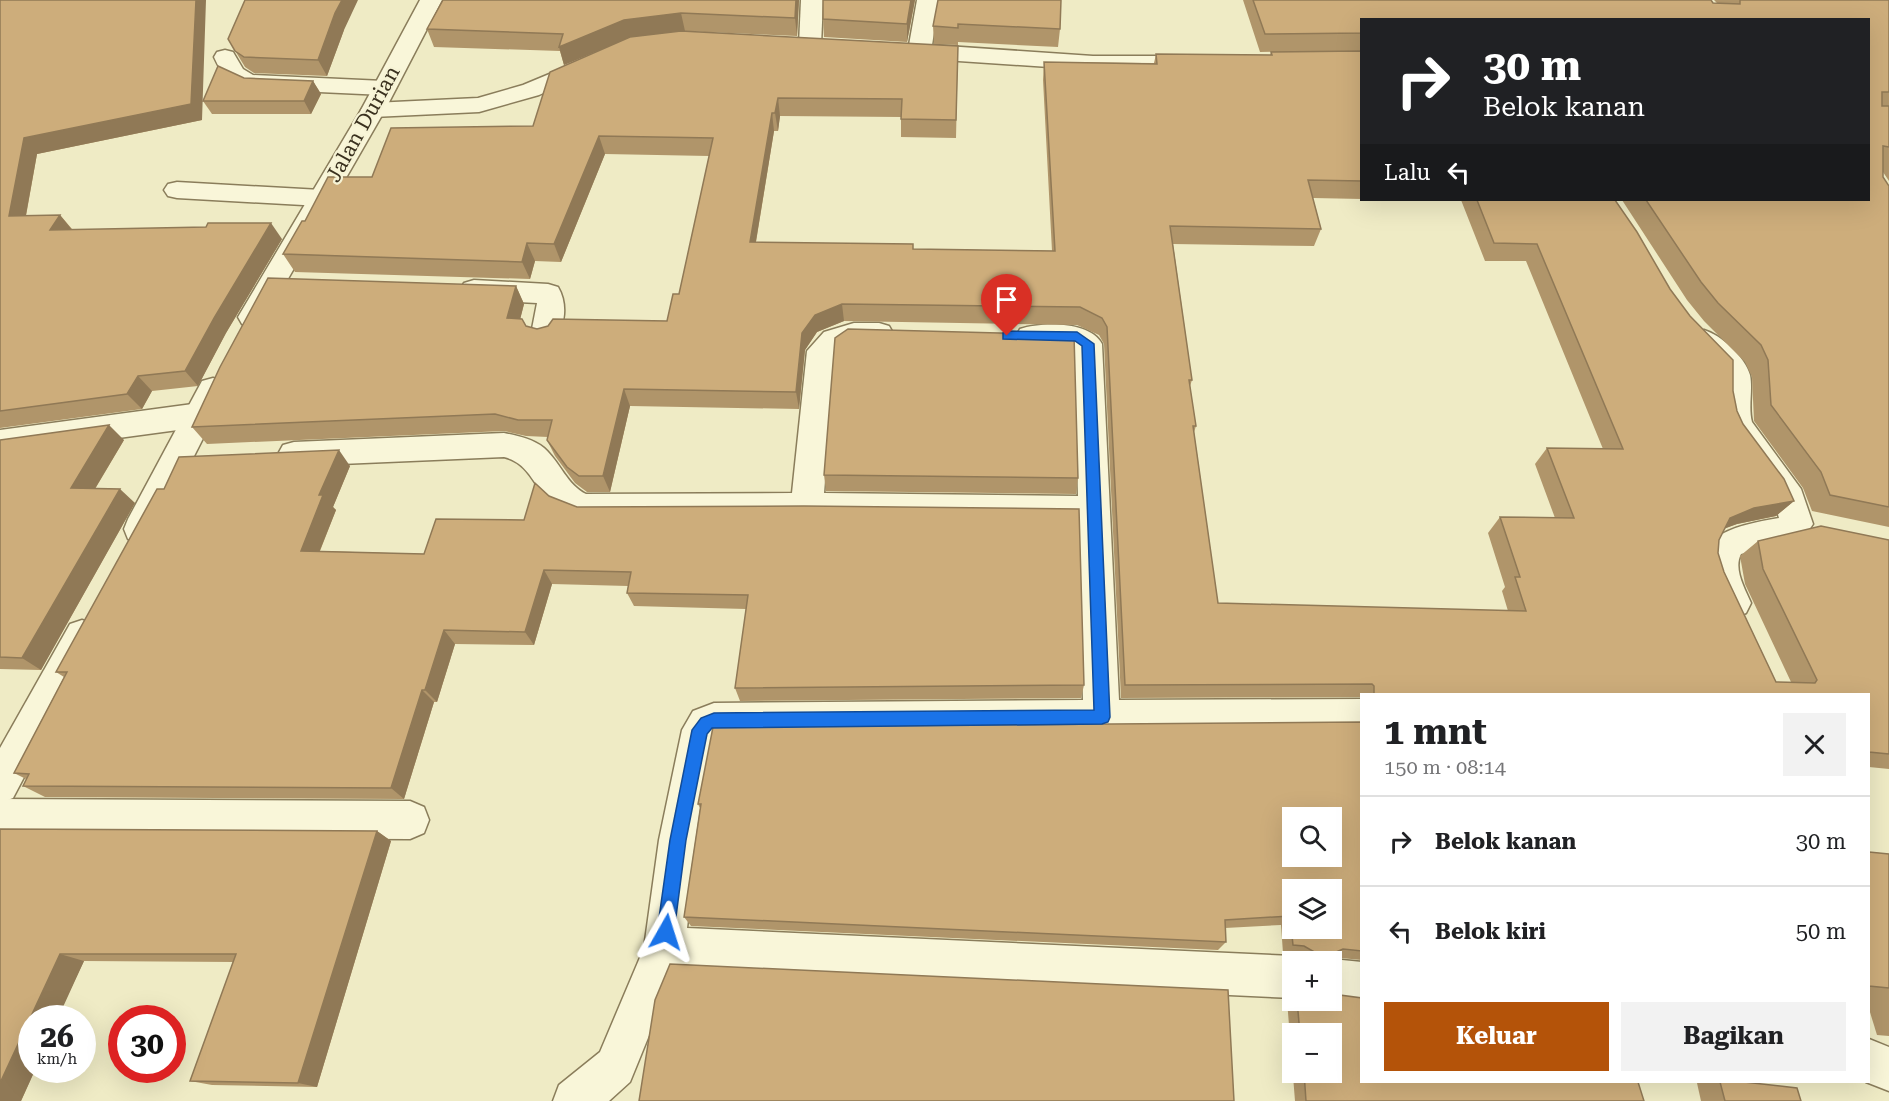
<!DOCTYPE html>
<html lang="id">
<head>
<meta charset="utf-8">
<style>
  body { margin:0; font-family:"Roboto Serif",serif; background:#f2f2f2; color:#202124; height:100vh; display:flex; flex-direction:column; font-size:22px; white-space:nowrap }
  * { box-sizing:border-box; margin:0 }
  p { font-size:20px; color:#757577 }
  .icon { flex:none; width:33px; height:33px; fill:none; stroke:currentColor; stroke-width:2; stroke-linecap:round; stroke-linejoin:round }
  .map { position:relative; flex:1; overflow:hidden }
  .sheet { position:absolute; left:1360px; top:693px; width:510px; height:390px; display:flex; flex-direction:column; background:#fff; border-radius:0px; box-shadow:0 6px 24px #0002 }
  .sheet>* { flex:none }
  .hud { position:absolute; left:1360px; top:18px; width:510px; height:183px; border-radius:0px; box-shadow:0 6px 24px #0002; background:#202124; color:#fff; overflow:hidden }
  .buttons { position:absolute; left:1282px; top:807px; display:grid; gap:12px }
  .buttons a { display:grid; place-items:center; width:60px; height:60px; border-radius:0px; background:#fff; box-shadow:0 6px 24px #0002; font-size:30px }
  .speed { position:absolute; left:18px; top:1005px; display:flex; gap:12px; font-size:30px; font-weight:700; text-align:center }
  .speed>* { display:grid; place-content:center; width:78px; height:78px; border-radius:50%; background:#fff; box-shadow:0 6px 24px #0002; line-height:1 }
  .speed small { font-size:15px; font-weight:400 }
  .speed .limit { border:9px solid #d22; background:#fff; color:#111 }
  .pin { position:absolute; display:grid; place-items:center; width:51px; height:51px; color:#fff; margin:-62px -26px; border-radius:50% 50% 50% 0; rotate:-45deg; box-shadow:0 0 6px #0007 }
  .pin .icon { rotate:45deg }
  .me { position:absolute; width:66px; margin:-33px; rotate:6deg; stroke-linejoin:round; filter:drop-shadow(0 0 4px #0008) }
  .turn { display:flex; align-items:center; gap:21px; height:126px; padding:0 24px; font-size:27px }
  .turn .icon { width:78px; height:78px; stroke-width:2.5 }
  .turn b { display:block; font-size:42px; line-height:51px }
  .then { display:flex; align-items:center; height:57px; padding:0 24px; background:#0003; gap:12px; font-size:22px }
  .round { display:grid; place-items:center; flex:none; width:63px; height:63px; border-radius:0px; background:#f2f2f2 }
  .overview { display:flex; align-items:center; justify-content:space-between; height:102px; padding:0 24px }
  h1 { font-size:36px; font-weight:700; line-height:45px }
  .primary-button { display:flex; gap:12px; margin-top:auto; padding:12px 24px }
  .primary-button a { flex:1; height:69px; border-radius:0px; background:#b45309; color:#fff; font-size:24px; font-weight:700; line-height:69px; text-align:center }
  .primary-button a+a { background:#f2f2f2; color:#202124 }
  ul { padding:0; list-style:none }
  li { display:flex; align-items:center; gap:18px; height:90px; padding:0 24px; border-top:2px solid #e0e0e0 }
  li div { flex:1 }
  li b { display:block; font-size:22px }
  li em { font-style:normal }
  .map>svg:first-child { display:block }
</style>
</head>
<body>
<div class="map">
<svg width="1889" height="1101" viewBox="0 0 1889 1101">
  <rect width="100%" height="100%" fill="#efebc5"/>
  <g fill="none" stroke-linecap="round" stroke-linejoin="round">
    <defs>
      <g id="minor">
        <polygon points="801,0 823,0 821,45 818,50 810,52 802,50 799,45"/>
        <polygon points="917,0 939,0 932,45 1093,56 1198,56 1206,58 1210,63 1206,68 1198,70 1093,70 914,58 906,56 903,51 909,45"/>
        <path d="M225,50L233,52L243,69L253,75L384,81L392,83L396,88L392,93L384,95L252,89C231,84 223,77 214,57L217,52Z"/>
        <polygon points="588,58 596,60 600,65 596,70 539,95 479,112 373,117 365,115 361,110 365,105 373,103 478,98 523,85"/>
        <polygon points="177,182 321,190 330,192 334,198 330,204 321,206 177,198 168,196 164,190 168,184"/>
        <path d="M474,280L548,284L558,287C568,304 565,325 555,341L545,344L535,341L531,334L537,303L474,300L464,297L460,290L464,283Z"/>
        <path d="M854,323H879L889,326L893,333L889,340C870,346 851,338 835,354L824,493L1078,496L1074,349L1030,346L1020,343L1016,336L1020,329C1042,322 1090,321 1102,344L1119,700L1362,699V733L717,737L697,840L687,928L1293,956L1306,962H1293V998L676,969L630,1082L609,1101H553L559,1085L600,1052L644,948L659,840L682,730L693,711L714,703L1083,700L1078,522L807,519L584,520C572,516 560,512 550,503C534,486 529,463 504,457L294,466L283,463L278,454L283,445L294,442L504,433C518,436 533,439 544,448C560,462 567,485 586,494L792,493L807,351L824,332Z"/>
        <path d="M1704,330C1721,335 1745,357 1750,375C1753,390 1748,407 1752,422L1801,489L1813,524L1803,539L1741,554C1733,569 1745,589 1751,603L1746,613L1734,618L1722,613C1688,542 1709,530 1779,518C1770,482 1737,460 1723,427C1717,411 1720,392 1720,376L1690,340L1694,333Z"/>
        <polygon points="200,403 211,407 215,415 211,423 200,427 0,454 0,430"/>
        <polygon points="0,799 410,801 424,807 429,820 424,833 410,839 0,837"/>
        <polygon points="1332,959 1362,962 1362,1004 1331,1000 1332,962 1326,962"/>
        <polygon points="1869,1039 1889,1047 1889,1091 1866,1082 1869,1082"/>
      </g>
      <g id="tertiary">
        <polygon points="420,0 442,0 385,110 262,324 252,327 242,324 238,317 361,110"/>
        <polygon points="213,378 224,381 228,389 152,539 140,542 128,539 124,529 128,519 202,381"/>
        <polygon points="82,620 94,624 99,635 13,798 0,803 0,748 70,624"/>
      </g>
    </defs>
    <!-- minor casing -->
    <use href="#minor" stroke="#8a7d5b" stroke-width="3"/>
    <!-- tertiary casing -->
    <use href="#tertiary" stroke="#8a7d5b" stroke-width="3"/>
    <!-- minor -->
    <use href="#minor" fill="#f9f6d9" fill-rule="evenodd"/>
    <!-- tertiary -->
    <use href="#tertiary" fill="#f9f6d9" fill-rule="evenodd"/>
  </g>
  <!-- wall -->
  <g fill="#b0956a" fill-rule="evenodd">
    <polygon points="0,0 202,120 37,154 26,216 60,215 72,229 282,239 226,333 198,386 152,391 142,409 0,428"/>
    <polygon points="443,0 799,0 797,36 681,31 958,46 956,138 901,137 901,117 780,116 778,131 774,131 756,242 914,249 1052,251 1043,80 1044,62 1154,63 1156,54 1270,55 1271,52 1347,51 1260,52 1243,0 1711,0 1713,3 1717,3 1714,0 1889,0 1889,181 1883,172 1883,177 1889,186 1889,527 1812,511 1803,488 1754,421 1752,377 1745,362 1704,321 1687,300 1622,200 1869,200 1362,20 1362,199 1313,198 1321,229 1314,246 1173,244 1192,380 1190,386 1196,426 1194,432 1218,603 1508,611 1502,591 1505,587 1488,533 1500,517 1555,518 1535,464 1547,448 1603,449 1526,261 1485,261 1461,200 1425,200 1615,200 1733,391 1737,411 1743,424 1794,501 1776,516 1737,524 1725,528 1719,540 1718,553 1724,572 1776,682 1791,682 1745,584 1740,556 1758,541 1889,540 1889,769 1869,767 1869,694 1362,694 1362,697 1121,698 1104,344 1099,335 1077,325 844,321 817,332 805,350 799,409 630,406 610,492 587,492 575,483 555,456 547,440 548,437 526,436 504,431 207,444 192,427 516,286 524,304 520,319 526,326 537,329 667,321 679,294 709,156 605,154 561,262 535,261 530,279 295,272 283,254 305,221 372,177 533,126 616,43 564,65 560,51 434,47 427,29"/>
    <polygon points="823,0 915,0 907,42 824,37 823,19"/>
    <polygon points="938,0 1060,29 1058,47 958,42 958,45 934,44 933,26"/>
    <polygon points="344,30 327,76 254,73 245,67 228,39"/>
    <polygon points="244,78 313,81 321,94 311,114 212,114 203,101"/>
    <polygon points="0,440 124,440 95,489 135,503 41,670 0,669"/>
    <polygon points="350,466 333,507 336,510 320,551 424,554 524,520 549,496 577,507 1084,685 1081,698 740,701 735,688 746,609 634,606 627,593 628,586 552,584 534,645 455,644 437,702 434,702 404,799 45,797 23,786 26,779 14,773 64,677 56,672 164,489"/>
    <polygon points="824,475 1078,478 1076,494 826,491"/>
    <path d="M1362,722V960L1341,958L1340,995L1362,1082L1644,1101H1295L1287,1000L1293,996V1000H1332V962H1299L1303,959L1294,954L1283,953L1281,925L1225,928L1226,942L1218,950L691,926L684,917L700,808L698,804ZM1293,1034H1332V1072H1293Z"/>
    <polygon points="0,829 377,831 391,841 317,1087 212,1085 190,1081 234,962 84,961 32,1070 35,1070 21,1101"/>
    <polygon points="1869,852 1889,854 1889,1036 1877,1035 1869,1009"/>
    <polygon points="1704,1082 1744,1082 1801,1101 1701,1101 1697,1083"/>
  </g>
  <!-- shaded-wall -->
  <g fill="#907956">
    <polygon points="196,0 206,0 202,120 37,154 23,231 9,216 24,138"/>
    <polygon points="342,0 358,0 344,30 327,76 318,60 335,13"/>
    <polygon points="796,0 799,0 797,36 795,18"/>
    <polygon points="911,0 915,0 907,42 907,24"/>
    <polygon points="681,13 685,31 629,38 564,65 559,47 624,20"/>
    <polygon points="313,81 321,94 311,114 304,101"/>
    <polygon points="778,98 780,116 778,131 775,113"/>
    <polygon points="772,113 774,131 753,259 750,242"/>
    <polygon points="599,136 605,154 561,262 554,244"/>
    <polygon points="60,215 73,231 50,230"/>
    <polygon points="271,223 282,239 226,333 198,386 185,371 214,318"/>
    <polygon points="527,243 535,261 530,279 522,262"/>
    <polygon points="516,286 524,304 516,336 507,318"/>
    <polygon points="842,304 844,321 817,332 805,350 799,409 796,392 802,333 815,315"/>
    <polygon points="138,376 152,391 142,409 127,394"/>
    <polygon points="624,389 630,406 610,492 603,476"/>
    <polygon points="109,425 124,440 87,502 71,488"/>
    <polygon points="339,450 350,466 333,507 336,510 314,565 301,551 319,495"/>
    <polygon points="120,489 135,503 41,670 22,658"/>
    <polygon points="1794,501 1776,516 1737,524 1713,533 1730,518 1754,508"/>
    <polygon points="544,570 552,584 534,645 525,632"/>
    <polygon points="444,630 455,644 437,702 425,690"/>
    <polygon points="422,690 434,702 404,799 391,788"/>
    <polygon points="377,831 391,841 317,1087 298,1083"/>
    <polygon points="60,954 84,961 58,1018 32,1018 32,1070 35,1070 21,1101 0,1101 0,1083"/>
  </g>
  <!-- building -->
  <g fill="#cdad7b" stroke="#907956" stroke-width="1.5" fill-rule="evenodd">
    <polygon points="0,0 196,0 191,104 24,138 9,216 60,215 50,230 206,227 208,223 271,223 214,318 185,371 138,376 127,394 0,411"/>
    <polygon points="245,0 342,0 335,13 318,60 244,57 235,51 228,39"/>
    <polygon points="443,0 796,0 795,18 681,13 624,20 559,47 563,34 427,29"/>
    <polygon points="823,0 911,0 907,24 823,19"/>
    <polygon points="938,0 1061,0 1060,29 958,24 958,28 933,26"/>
    <polygon points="1253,0 1711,0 1713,3 1740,4 1740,0 1889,0 1889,92 1882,92 1882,106 1889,106 1889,147 1883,146 1883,177 1889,186 1889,507 1830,495 1821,472 1771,405 1768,360 1761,345 1718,303 1701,282 1646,200 1869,200 1869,20 1362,20 1362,33 1265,34"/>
    <polygon points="681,31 958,46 956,120 901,119 902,99 778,98 775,113 772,113 750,242 913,244 913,249 1055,251 1044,62 1157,64 1156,54 1272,55 1271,52 1362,51 1362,181 1308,180 1321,229 1170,226 1192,380 1189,380 1196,426 1193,426 1218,603 1526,611 1515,577 1520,577 1500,517 1574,518 1547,448 1623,449 1537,244 1494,243 1477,200 1615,200 1637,232 1670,289 1690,316 1733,360 1733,391 1737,411 1743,424 1784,479 1794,501 1754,508 1730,518 1719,540 1718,553 1724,572 1776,682 1815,683 1817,680 1763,569 1758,541 1821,526 1889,540 1889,754 1869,752 1869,694 1374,694 1374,686 1372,684 1125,685 1107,327 1102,318 1080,307 842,304 815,315 802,333 796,392 624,389 603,476 579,476 567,467 547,440 552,420 518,420 495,414 192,427 220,367 268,278 516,286 507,318 522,319 526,326 537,329 548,326 553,319 667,321 673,294 679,294 713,138 599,136 554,244 527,243 522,262 283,254 302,221 305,221 328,177 372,177 391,128 533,126 550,72 630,37"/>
    <polygon points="218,66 244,78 313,81 304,101 203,101"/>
    <polygon points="848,329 1074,335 1078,478 824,475 835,338"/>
    <polygon points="109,425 71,488 120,489 22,658 0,657 0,440"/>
    <polygon points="339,450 319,495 323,495 301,551 424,554 436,519 524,520 535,483 549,496 577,507 804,506 1079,509 1084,685 735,688 748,595 627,593 631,572 544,570 525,632 444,630 425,690 422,690 391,788 23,786 29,774 14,773 67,672 56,672 157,489 164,489 179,457"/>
    <path d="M1362,722V951L1343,949L1336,952L1335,956L1341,957L1340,995L1362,998V1082H1638L1644,1101H1306L1304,1072H1332V1034H1300L1297,1000H1332V962H1305V957H1316L1318,954L1304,946L1293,945L1290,916L1225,920L1226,942L684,917L701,804H698L713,727ZM1293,818H1332V856H1293ZM1293,890H1332V928H1293Z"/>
    <polygon points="0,829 377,831 298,1083 190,1081 236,954 60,954 0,1083"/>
    <polygon points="1869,852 1889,854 1889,988 1869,986"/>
    <polygon points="670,964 1228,990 1234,1101 639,1101 655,1000"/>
    <polygon points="1720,1082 1744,1082 1797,1088 1801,1101 1725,1101"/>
  </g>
  <!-- route -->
  <polygon fill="#1a73e8" stroke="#114b97" stroke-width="1.5" points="1007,331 1077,332 1094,344 1110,717 1108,722 1102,724 712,728 707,734 686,840 674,932 672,938 666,940 660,938 657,932 670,840 692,730 701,718 714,713 1094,710 1082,346 1075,341 1003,339 1003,333"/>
  <g text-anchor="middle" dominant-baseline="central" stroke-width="4.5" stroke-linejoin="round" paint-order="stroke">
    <!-- street labels -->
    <g font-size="21" fill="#3a311f" stroke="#f6f3d5">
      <text transform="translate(363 124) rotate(-61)">Jalan Durian</text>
    </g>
  </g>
</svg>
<div class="buttons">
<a><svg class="icon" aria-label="search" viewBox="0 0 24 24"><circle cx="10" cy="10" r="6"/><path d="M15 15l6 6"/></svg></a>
<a><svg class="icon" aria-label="layers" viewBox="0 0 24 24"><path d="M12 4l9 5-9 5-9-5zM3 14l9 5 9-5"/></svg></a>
<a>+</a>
<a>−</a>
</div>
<div class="speed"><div>26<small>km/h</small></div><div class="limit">30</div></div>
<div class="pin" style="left:1007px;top:336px;background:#d93025"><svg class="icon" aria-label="arrive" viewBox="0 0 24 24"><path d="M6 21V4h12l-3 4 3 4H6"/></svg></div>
<svg class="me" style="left:666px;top:932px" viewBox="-20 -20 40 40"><path d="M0-17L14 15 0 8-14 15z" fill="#1a73e8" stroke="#fff" stroke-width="4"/></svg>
<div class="hud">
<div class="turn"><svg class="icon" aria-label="right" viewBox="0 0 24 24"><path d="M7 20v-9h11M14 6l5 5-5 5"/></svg><div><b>30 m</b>Belok kanan</div></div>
<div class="then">Lalu<svg class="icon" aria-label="left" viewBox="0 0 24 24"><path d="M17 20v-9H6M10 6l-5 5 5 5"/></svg></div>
</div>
<section class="sheet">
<div class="overview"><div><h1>1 mnt</h1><p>150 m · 08:14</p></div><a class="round"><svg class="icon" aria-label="close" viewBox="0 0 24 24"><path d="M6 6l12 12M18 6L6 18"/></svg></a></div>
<ul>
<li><svg class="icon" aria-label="right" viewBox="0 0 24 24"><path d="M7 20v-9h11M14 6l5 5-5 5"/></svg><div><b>Belok kanan</b></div><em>30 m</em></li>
<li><svg class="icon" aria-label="left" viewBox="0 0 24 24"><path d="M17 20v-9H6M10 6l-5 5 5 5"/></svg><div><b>Belok kiri</b></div><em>50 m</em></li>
</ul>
<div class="primary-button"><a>Keluar</a><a>Bagikan</a></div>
</section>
</div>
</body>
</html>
